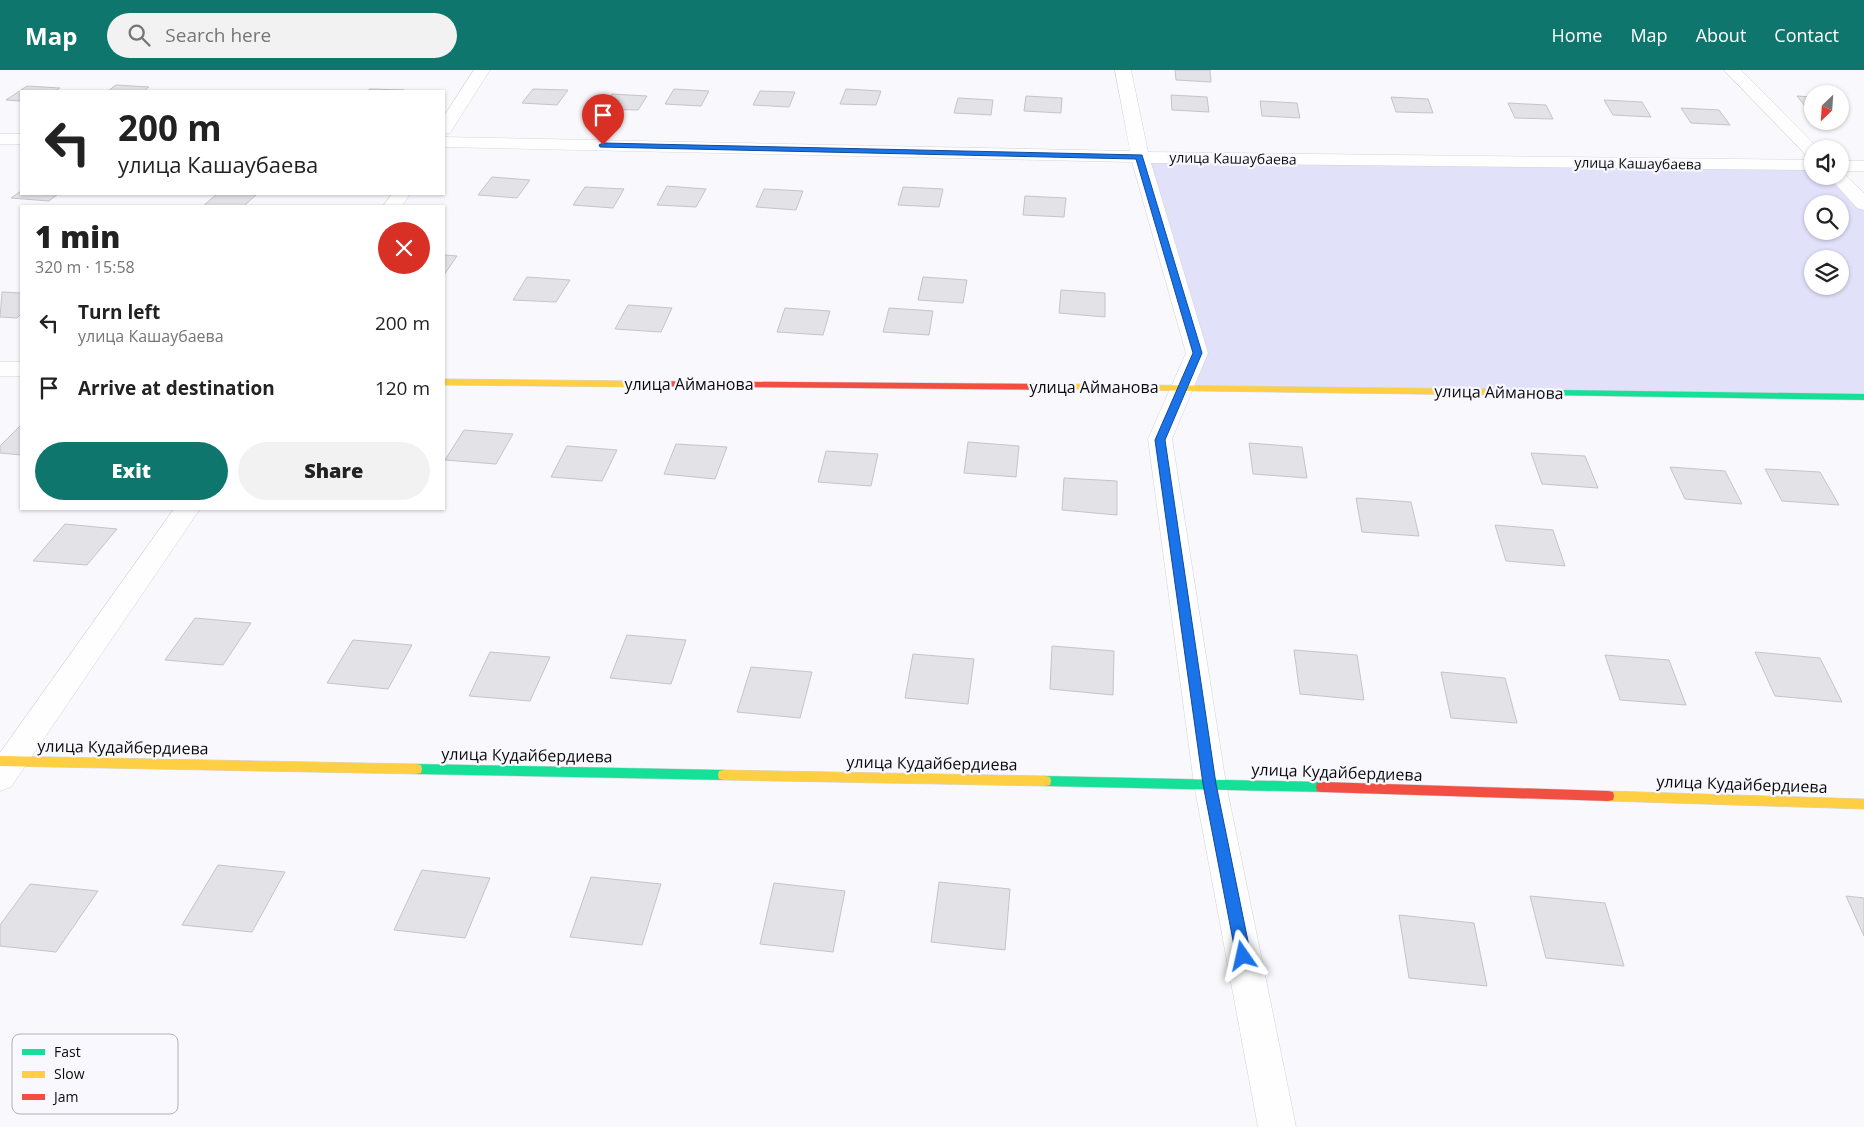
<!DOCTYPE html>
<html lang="en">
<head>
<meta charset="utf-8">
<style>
  body { margin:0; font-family:"Open Sans",sans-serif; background:#f2f2f2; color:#222; height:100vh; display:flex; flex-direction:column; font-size:19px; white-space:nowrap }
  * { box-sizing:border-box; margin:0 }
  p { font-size:16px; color:#767676 }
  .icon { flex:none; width:28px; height:28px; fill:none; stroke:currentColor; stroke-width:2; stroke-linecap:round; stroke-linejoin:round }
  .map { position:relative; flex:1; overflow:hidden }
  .drawer { position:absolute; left:20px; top:135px; width:425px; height:305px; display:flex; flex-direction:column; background:#fff; border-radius:0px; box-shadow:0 1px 4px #0004 }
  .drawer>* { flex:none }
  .banner { position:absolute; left:20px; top:20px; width:425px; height:105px; border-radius:0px; box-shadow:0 1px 4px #0004; background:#fff; color:#222; overflow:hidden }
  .needle { width:32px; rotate:205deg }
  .fabs { position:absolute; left:1804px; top:15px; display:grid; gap:10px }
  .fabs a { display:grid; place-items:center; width:45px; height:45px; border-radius:50%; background:#fff; box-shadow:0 1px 4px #0004; font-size:25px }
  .pin { position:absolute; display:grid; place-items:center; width:42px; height:42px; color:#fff; margin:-51px -21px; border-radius:50% 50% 50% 0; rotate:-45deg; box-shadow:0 0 5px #0007 }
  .pin .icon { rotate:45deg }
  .me { position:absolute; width:55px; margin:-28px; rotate:349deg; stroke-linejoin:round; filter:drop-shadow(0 0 4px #0008) }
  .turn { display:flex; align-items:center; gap:18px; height:105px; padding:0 15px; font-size:22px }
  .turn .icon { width:65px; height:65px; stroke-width:2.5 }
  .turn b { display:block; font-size:35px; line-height:42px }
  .round { display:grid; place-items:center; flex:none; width:52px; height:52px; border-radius:26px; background:#f2f2f2 }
  .summary { display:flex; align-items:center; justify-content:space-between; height:85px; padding:0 15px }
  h1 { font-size:30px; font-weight:800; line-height:38px }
  .primary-button { display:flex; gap:10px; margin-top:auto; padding:10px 15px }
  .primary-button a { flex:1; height:58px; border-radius:30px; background:#0f766e; color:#fff; font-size:20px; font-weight:800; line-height:58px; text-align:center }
  .primary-button a+a { background:#f2f2f2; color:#222 }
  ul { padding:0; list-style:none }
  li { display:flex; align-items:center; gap:15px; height:65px; padding:0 15px }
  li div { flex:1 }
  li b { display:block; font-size:19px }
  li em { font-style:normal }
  header { display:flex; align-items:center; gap:30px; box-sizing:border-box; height:70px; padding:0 25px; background:#0f766e; color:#fff }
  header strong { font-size:24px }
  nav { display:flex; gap:28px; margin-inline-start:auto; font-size:18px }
  .search { width:350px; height:45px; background:#f2f2f2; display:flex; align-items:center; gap:12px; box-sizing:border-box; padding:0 18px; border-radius:28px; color:#767676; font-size:19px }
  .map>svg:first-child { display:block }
</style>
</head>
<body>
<header>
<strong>Map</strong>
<div class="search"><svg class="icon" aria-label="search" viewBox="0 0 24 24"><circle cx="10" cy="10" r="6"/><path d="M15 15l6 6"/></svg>Search here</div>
<nav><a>Home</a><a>Map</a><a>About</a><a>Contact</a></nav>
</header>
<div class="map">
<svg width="1864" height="1057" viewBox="0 0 1864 1057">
  <rect width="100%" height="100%" fill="#f9f9fd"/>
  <!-- green -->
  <path fill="#e1e1fa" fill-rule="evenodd" d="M1140,87L1812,95V106H1837L1864,134V327L1182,318L1197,283ZM1812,134H1840V161H1812ZM1812,189H1840V216H1812Z"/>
  <!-- building -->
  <g fill="#e2e2e7" stroke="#c5c5c9">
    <polygon points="1175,0 1210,0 1211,12 1176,10"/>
    <polygon points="116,15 149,17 144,21 108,21"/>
    <polygon points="27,16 60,18 55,21 21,21 21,31 6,30"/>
    <polygon points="370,19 404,20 367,21"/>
    <polygon points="533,19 568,20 557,35 522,33"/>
    <polygon points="674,19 709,21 701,36 665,34"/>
    <polygon points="846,19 881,21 876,35 840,34"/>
    <polygon points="760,21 795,22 789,37 753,35"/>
    <polygon points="612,24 647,26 638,40 602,39"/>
    <polygon points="1171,25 1207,27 1209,42 1172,40"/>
    <polygon points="1026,26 1062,28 1061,43 1024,41"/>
    <polygon points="1797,26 1812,27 1812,41 1809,41"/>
    <polygon points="1391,27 1428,29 1433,43 1396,42"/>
    <polygon points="958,28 993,30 991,45 954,43"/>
    <polygon points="1604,30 1642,32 1651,47 1613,45"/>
    <polygon points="1260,31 1297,33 1300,48 1262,46"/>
    <polygon points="1508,33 1546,35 1553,49 1515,48"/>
    <polygon points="1681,38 1719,40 1730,55 1691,53"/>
    <polygon points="492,107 530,110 517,128 478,125"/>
    <polygon points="667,116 706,119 696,137 657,135"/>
    <polygon points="585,117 624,119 613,138 573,135"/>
    <polygon points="903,117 943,119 939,137 898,135"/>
    <polygon points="764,119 803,121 796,140 756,137"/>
    <polygon points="21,121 21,124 58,124 49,131 11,128"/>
    <polygon points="217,124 257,124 244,136 203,136"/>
    <polygon points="1025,126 1066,128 1064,147 1023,145"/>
    <polygon points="444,185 457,186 444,205"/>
    <polygon points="527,207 570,210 556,232 513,230"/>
    <polygon points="923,207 967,210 963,233 918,230"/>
    <polygon points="1061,220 1105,223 1105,247 1059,243"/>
    <polygon points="2,222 21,223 21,244 17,248 0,247"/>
    <polygon points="628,235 672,238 661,262 615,259"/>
    <polygon points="785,238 830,241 823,265 777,262"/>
    <polygon points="889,238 933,241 929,265 883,262"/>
    <polygon points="21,355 21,385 0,383 0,376"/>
    <polygon points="464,360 513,364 496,394 445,390"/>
    <polygon points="968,372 1019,376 1016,407 964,403"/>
    <polygon points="1249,373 1302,377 1307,408 1253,404"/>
    <polygon points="676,374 727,377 715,409 664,404"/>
    <polygon points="567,376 617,380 602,411 551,407"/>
    <polygon points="826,381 878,384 871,416 818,412"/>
    <polygon points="1531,383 1585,386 1598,418 1542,414"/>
    <polygon points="1670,397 1725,401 1742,434 1685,429"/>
    <polygon points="1765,399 1820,402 1839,435 1782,431"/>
    <polygon points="1064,408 1117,411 1117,445 1062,440"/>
    <polygon points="1356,428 1411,432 1419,466 1362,462"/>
    <polygon points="65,454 117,459 87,495 33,491"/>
    <polygon points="1495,455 1553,460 1565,496 1506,491"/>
    <polygon points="195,548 251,553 223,595 165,590"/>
    <polygon points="627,565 686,570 671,614 610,608"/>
    <polygon points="353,570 412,575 388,619 327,613"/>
    <polygon points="1052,576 1114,581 1113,625 1050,619"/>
    <polygon points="1294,580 1357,585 1364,630 1300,624"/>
    <polygon points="490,582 550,587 530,631 469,626"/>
    <polygon points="1755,582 1820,588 1842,632 1775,626"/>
    <polygon points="913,584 974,589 968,634 905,628"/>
    <polygon points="1605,585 1669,590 1686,635 1620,630"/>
    <polygon points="751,597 812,602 800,648 737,642"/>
    <polygon points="1441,602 1505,608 1517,653 1451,648"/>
    <polygon points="218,795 285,802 252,862 182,855"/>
    <polygon points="422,800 490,808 465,868 394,860"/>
    <polygon points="591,807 661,814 642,875 570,867"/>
    <polygon points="939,812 1010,819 1005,880 931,872"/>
    <polygon points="774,813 845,821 833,882 760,874"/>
    <polygon points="30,814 98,821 56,882 0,876 0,855"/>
    <polygon points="1530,826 1605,833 1624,896 1546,888"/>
    <polygon points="1846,826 1864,828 1864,866"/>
    <polygon points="1399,845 1474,853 1487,916 1409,908"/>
  </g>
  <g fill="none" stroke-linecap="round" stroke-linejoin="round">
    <defs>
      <g id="street">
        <polygon points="474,0 490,0 450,63 444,64 444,46"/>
        <polygon points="1115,0 1131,0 1148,82 1812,90 1812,100 1151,93 1208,283 1172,369 1226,714 1296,1057 1258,1057 1194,714 1148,369 1186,283 1132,92 444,77 444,67 1130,81"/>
        <polygon points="1724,0 1741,0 1819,79 1812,79 1812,86 1806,85"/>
        <rect x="0" y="64" width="21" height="10"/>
        <polygon points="1840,91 1864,91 1864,101 1841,101 1864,123 1864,140 1857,138 1828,106 1840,106"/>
        <polygon points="392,124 410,124 402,136 383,136"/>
        <rect x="0" y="292" width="21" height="14"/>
        <polygon points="174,439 200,439 11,717 0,721 0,683"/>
      </g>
      <g id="fast">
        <polygon points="1485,319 1864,324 1864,330 1482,324 1482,320"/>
        <polygon points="416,694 724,700 729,701 730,705 729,709 724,710 416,704 411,703 410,699 411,695"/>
        <polygon points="1045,706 1322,712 1327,713 1328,717 1327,721 1322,722 1045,716 1040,715 1039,711 1040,707"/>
      </g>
      <g id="slow">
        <polygon points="444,309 639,311 644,314 639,317 444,315"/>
        <polygon points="1065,314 1485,319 1490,322 1485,325 1062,319 1060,317"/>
        <polygon points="0,686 416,694 421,695 422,699 421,703 416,704 0,696"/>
        <polygon points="724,700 1045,706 1050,707 1051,711 1050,715 1045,716 724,710 719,709 718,705 719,701"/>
        <polygon points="1608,721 1864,729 1864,739 1608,731 1603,730 1602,726 1603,722"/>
      </g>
      <g id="jam">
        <polygon points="639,311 1065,314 1070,317 1065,320 636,316 634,314"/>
        <polygon points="1322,712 1608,721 1613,722 1614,726 1613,730 1608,731 1322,722 1317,721 1316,717 1317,713"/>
      </g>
    </defs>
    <!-- street casing -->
    <use href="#street" stroke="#d3d3d7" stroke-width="1"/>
    <!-- fast casing -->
    <use href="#fast" stroke="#d3d3d7" stroke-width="1"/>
    <!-- slow casing -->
    <use href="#slow" stroke="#d3d3d7" stroke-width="1"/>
    <!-- jam casing -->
    <use href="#jam" stroke="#d3d3d7" stroke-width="1"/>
    <!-- street -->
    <use href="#street" fill="#fefeff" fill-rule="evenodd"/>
    <!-- fast -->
    <use href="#fast" fill="#16e098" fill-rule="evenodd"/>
    <!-- slow -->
    <use href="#slow" fill="#ffcf43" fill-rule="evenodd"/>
    <!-- jam -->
    <use href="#jam" fill="#f24e42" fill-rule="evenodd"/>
  </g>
  <!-- route -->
  <polygon fill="#1a73e8" stroke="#114b97" points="603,73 1142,85 1202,283 1165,370 1216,714 1251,886 1248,890 1243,892 1238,890 1236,886 1203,714 1155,370 1193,283 1136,89 600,77 599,75"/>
  <g text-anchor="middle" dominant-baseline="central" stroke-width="4.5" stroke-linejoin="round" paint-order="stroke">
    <!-- far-street labels -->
    <g font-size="14" fill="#0b0b0f" stroke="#f8f8fe">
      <text transform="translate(1233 88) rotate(1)">улица Кашаубаева</text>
      <text transform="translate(1638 93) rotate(1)">улица Кашаубаева</text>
    </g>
    <!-- street labels -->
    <g font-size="16" fill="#0b0b0f" stroke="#f8f8fe">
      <text x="689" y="314">улица Айманова</text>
      <text x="1094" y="317">улица Айманова</text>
      <text transform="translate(1499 322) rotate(1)">улица Айманова</text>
      <text transform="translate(123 677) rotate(1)">улица Кудайбердиева</text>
      <text transform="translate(527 685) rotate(1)">улица Кудайбердиева</text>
      <text transform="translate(932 693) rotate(1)">улица Кудайбердиева</text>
      <text transform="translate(1337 702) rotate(2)">улица Кудайбердиева</text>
      <text transform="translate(1742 714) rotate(2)">улица Кудайбердиева</text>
    </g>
  </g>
  <!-- legend -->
  <rect x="12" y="964" width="166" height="80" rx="8" fill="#f8f8fe" stroke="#b1b1b6" stroke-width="1"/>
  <rect x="22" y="979" width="23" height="6" fill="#16e098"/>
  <rect x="22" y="1001" width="23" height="7" fill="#ffcf43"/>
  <rect x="22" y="1024" width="23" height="6" fill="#f24e42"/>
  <g font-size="14" fill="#0b0b0f">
    <text x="54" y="987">Fast</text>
    <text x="54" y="1009">Slow</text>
    <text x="54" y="1032">Jam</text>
  </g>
</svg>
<div class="fabs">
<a><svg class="needle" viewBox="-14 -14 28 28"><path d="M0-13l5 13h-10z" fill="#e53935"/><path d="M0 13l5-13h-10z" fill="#767676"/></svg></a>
<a><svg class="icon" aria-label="sound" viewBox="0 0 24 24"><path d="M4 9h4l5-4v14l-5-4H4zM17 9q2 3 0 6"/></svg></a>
<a><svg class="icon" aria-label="search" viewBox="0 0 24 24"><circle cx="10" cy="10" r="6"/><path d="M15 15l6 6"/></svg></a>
<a><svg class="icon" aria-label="layers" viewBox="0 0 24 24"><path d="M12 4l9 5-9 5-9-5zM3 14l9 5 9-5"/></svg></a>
</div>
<div class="pin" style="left:603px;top:75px;background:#d93025"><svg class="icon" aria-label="arrive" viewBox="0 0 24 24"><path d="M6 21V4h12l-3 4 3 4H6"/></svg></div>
<svg class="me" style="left:1243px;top:886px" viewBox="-20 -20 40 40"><path d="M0-17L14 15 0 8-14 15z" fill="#1a73e8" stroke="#fff" stroke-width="4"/></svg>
<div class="banner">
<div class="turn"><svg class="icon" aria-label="left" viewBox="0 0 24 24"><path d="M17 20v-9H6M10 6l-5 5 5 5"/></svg><div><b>200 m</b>улица Кашаубаева</div></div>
</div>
<section class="drawer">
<div class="summary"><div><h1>1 min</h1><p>320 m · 15:58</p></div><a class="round" style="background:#d93025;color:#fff"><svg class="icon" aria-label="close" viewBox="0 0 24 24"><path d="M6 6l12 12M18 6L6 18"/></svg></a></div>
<ul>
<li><svg class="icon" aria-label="left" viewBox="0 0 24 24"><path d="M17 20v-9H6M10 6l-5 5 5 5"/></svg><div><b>Turn left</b><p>улица Кашаубаева</p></div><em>200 m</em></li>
<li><svg class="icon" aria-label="arrive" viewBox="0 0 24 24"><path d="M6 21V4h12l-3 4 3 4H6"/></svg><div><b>Arrive at destination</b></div><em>120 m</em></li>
</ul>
<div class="primary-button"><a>Exit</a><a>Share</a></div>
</section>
</div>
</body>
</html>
